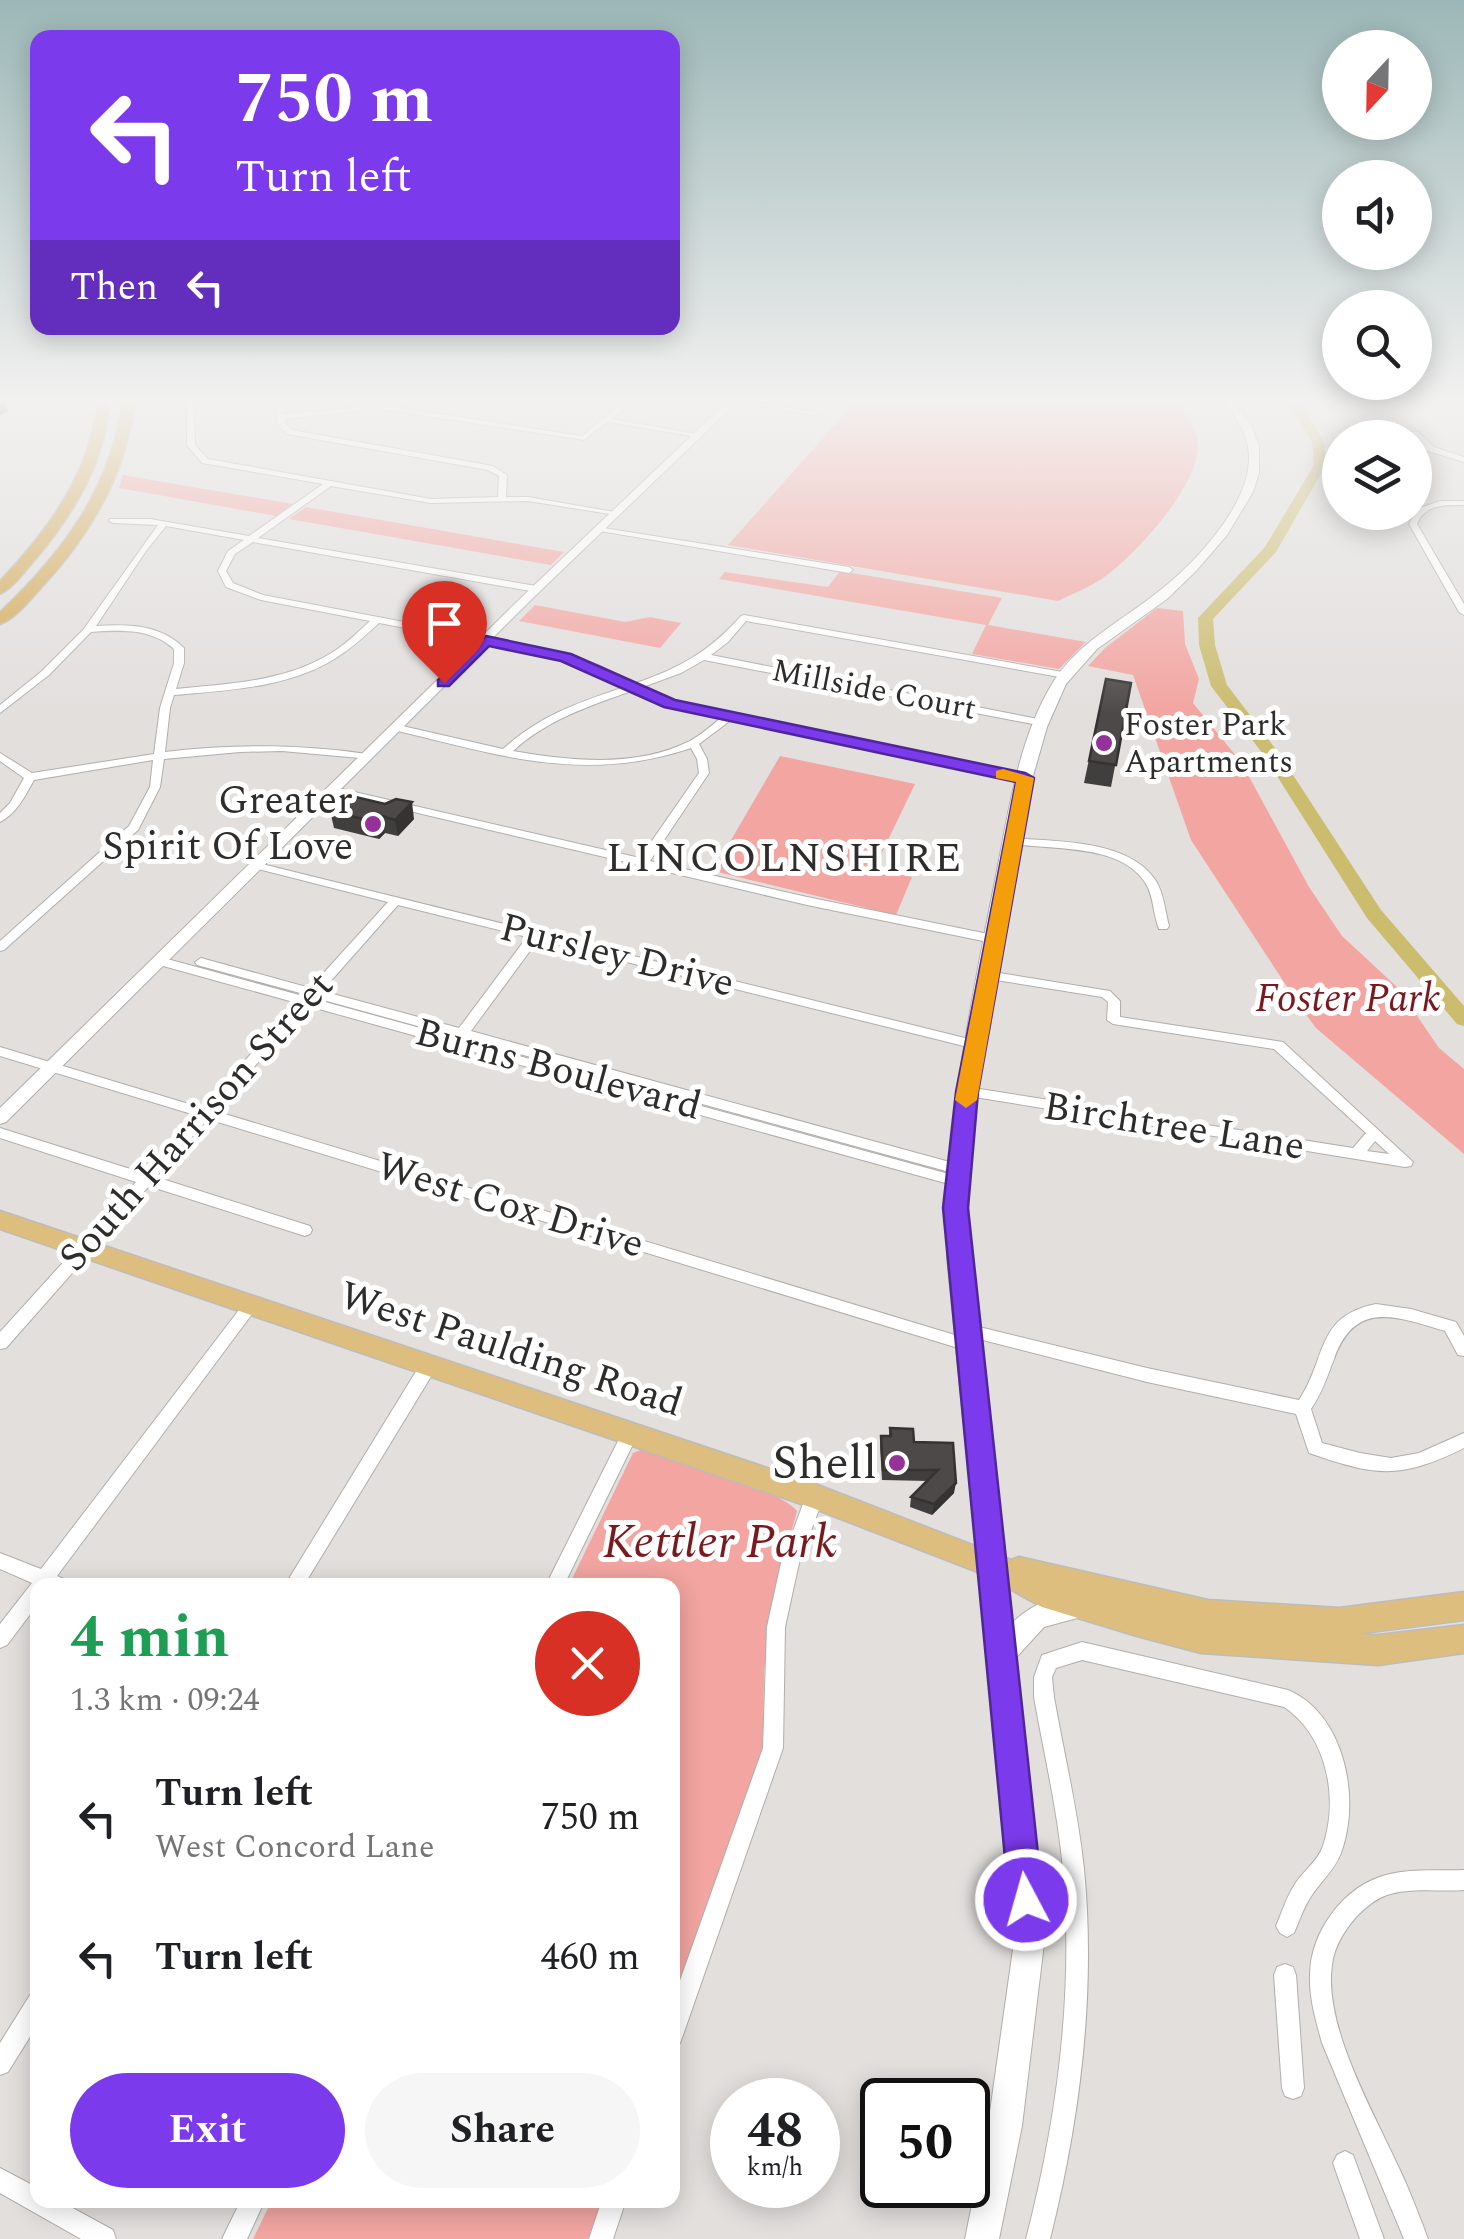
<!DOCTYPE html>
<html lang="en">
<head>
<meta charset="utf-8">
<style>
  body { margin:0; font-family:Spectral,serif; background:#f6f6f6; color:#202124; height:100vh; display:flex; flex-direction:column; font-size:38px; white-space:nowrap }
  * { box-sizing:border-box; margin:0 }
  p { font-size:32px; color:#757577 }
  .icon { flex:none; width:55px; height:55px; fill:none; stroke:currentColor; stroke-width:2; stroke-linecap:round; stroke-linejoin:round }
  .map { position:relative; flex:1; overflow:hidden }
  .sheet { position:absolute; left:30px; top:1578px; width:650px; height:630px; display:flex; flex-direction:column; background:#fff; border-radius:20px; box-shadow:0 5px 25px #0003 }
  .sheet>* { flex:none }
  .top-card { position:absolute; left:30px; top:30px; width:650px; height:305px; border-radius:20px; box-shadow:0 5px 25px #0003; background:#7c3aed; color:#fff; overflow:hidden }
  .needle { width:65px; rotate:202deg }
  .fabs { position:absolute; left:1322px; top:30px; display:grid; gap:20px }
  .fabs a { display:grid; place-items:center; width:110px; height:110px; border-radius:50%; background:#fff; box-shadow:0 5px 25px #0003; font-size:50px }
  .speed { position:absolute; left:710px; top:2078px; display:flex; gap:20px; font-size:50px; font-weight:700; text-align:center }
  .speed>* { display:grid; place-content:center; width:130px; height:130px; border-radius:50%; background:#fff; box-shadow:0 5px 25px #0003; line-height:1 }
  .speed small { font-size:25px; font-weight:400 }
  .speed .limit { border:5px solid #111; border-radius:15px; background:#fff; color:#111 }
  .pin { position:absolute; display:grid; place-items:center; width:85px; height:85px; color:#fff; margin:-102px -42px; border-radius:50% 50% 50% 0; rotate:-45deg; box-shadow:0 0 10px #0007 }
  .pin .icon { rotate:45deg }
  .me { position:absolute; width:110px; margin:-55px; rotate:354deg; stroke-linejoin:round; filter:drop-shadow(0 0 8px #0008) }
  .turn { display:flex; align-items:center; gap:35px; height:210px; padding:0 40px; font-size:45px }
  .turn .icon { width:130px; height:130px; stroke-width:2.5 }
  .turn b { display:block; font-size:70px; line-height:85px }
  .then { display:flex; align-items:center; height:95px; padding:0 40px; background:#0003; gap:20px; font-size:38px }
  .round { display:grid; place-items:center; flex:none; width:105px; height:105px; border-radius:52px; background:#f6f6f6 }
  .summary { display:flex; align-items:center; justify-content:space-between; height:170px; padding:0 40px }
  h1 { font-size:60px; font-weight:700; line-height:75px; color:#1e9e55 }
  .primary-button { display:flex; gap:20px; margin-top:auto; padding:20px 40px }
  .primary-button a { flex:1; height:115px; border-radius:60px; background:#7c3aed; color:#fff; font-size:40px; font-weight:700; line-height:115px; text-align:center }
  .primary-button a+a { background:#f6f6f6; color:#202124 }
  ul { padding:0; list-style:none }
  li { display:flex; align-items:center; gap:30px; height:140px; padding:0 40px }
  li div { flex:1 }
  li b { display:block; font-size:38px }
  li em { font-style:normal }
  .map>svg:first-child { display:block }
</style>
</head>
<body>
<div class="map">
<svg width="1464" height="2239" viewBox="0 0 1464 2239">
  <rect width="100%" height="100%" fill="#e2dfdd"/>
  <!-- green -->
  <g fill="#f2a5a1">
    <path d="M856,401H1175C1183,410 1192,422 1196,434C1210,475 1138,552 1107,575C1093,586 1074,593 1058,601L728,545Z"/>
    <polygon points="123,475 293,504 276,516 119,488"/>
    <polygon points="306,507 564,552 551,565 289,519"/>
    <polygon points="840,571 1002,598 988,625 1086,642 1059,669 972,654 986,625 719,579 725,572 828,587"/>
    <polygon points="535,605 625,622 650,617 681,623 660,648 519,621"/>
    <polygon points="1157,608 1183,611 1185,644 1199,679 1193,703 1241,762 1309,887 1342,936 1398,988 1439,1048 1464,1069 1464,1154 1316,1028 1299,1005 1191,840 1133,675 1088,666 1105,648"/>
    <polygon points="780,756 915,784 874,869 912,877 896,915 713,871"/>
    <path d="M643,1449C678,1461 775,1486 797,1511L774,1593L764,1672L763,1747L673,2001L672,1585H569L633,1453Z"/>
    <polygon points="272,2200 602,2200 588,2239 253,2239"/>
  </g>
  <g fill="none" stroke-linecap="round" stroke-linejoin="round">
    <!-- river -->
    <polygon fill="#cbbc6e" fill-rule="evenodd" points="1287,401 1299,401 1324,442 1326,465 1276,552 1213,619 1215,645 1227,685 1278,752 1381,910 1464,1006 1464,1026 1457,1024 1367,918 1263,754 1211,686 1199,645 1198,618 1265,547 1314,465 1312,442"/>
    <defs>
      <g id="minor">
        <path d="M187,401H194L195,445L208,459L431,499L498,497L499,476L488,470L287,434L278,425L274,401H281L284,414L351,408L370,401H379L375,404L582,436L619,405L597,401H616L629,404L612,419L702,435L698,437L607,422L584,440L367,407L352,412L285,419L286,424L292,430L493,466L507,475L506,497H528L620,513L616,515L528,501L431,503L331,486L258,538L536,586L540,589L536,592L253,542L235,554L226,571L233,583L263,595L551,650L598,665L636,683C680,668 710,651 741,616L744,615L1068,673V677L1065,678L746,621L728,642L711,655L1043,720L1048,723L1043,726L704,660L681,673L643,687L673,702L1029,777L1030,779L1025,782L731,720L699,744L707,759L709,773L650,861L807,897L993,935L999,939L993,943L807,905L329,792L328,790L333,787L640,858L699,773L697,759L691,748C586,784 497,755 394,730L393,728L398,725L503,749C542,714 578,703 627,686L592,669L549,655L379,623C366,635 352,648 336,658C289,688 228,690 174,695L170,708L165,752C233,744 299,744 367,754L371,755V759L282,751L240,752L164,759L160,787L138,830L4,950L0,951V941L129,826L150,787L153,760L34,780C25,796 17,813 0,822V813L10,803L24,778L0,761V753L32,773L154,754L160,708L174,663V649C151,628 120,630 91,632L49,675L0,713V705L42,671L83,630L158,525L113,523L109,521L110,519H150L249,536L323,484L202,463L187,445ZM166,526L244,540L228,551L218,571L226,587L261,600L370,621C357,633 344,646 328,655C282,682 227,684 176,689L184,663V648C160,624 127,624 96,626L146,551ZM634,690L666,706L721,718C711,726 701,735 690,741C636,768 571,761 513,751C548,719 590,706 634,690Z"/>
        <polygon points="729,401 746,401 819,413 815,415"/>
        <polygon points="1412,432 1418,432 1434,447 1464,457 1464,462 1428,451 1412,436"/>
        <path d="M1440,501H1464V505C1445,505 1425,504 1417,524L1464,604V615L1459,612L1409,524L1417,509Z"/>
        <polygon points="597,527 849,567 853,570 849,573 600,531 596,529"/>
        <path d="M1012,838C1056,842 1129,839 1156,881C1164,894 1165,911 1169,926L1167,929H1159C1153,915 1154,897 1146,884C1121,842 1049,851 1008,843L1006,841Z"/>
        <path d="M258,863L981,1042L983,1045L976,1049L538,940L471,1031L957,1164L962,1165L964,1169L962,1173L957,1174L465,1039L464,1041L956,1176L961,1177L963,1181L961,1185L956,1186L308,1006L215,1111L968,1339L974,1340L976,1345L974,1350L968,1351L208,1119L156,1177L310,1226L312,1230L310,1234L305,1236L149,1186L6,1348L0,1349V1332L136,1182L0,1138V1128L143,1173L195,1115L0,1056V1047L202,1108L297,1003L156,964L154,961L156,958L160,957L303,996L304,994L197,965L195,962L201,958L310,988L388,902L254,868V864ZM398,905L527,937L459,1028L322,991ZM316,998L454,1036L453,1037L314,999Z"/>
        <path d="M987,971L1110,991L1120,1001V1017L1283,1042L1413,1162L1411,1166L1405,1167L962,1095L960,1092L967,1087L1353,1148L1366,1133L1274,1049L1113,1024L1107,1020L1108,1002L1102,997L983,978L981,975L983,972ZM1375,1141L1389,1154L1367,1151Z"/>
        <polygon points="250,1300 255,1302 258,1306 255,1310 57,1576 64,1579 67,1585 38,1585 38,1604 7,1645 0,1648 0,1624 32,1583 0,1569 0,1553 41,1569 245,1302"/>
        <path d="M1376,1304L1411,1309L1456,1322L1464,1336V1356L1458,1355L1445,1331C1397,1317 1355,1299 1334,1359C1327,1377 1322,1393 1311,1409L1322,1443L1360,1453L1391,1458L1419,1453L1464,1433V1448C1399,1480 1376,1476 1309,1453L1296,1414L1147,1382L967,1336L961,1334L959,1330L961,1326L967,1324L1147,1368L1299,1400C1327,1359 1315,1316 1376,1304Z"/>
        <polygon points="429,1358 435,1360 437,1365 435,1370 304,1585 285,1585 423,1360"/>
        <polygon points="631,1425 637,1427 639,1432 564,1585 546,1585 625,1427"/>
        <polygon points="815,1488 821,1491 824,1496 799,1563 785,1627 783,1748 683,2035 680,2043 672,2046 672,2003 763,1748 767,1627 781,1563 806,1496 809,1491"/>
        <path d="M1082,1642L1288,1690C1345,1714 1361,1799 1341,1853C1334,1871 1320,1882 1310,1898C1303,1909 1299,1922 1294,1933L1287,1937L1280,1933L1276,1926C1282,1912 1287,1896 1295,1884C1303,1871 1318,1861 1323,1846C1339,1798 1327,1736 1284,1707L1082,1660L1056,1668L1052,1677L1054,1697C1064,1754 1078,1811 1084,1869C1096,1992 1080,2120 1050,2239H1026C1057,2120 1074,1993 1063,1870C1058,1812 1044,1754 1034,1697V1677L1042,1655Z"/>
        <path d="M1464,1870V1890C1439,1892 1411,1887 1387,1895C1375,1899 1365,1908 1356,1917C1344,1931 1334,1947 1332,1965C1323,2026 1374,2113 1399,2168C1410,2191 1419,2215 1428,2239H1404L1322,2043C1316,2021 1309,1998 1310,1974C1311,1931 1344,1886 1386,1875C1411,1868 1438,1871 1464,1870Z"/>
        <polygon points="1285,1964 1293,1967 1296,1975 1304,2088 1301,2096 1293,2099 1285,2096 1282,2088 1274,1975 1277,1967"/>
        <polygon points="38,1992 38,2024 8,2072 0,2075 0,2043 30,1995"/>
        <polygon points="1345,2151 1353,2155 1384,2239 1360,2239 1333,2163 1337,2155"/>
        <polygon points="0,2168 38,2188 38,2200 58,2200 113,2230 116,2239 81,2239 0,2193"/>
        <polygon points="241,2200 265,2200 247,2239 222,2239"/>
        <polygon points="602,2200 626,2200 613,2239 589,2239"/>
      </g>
      <polygon id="tertiary" points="728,401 738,401 534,597 6,1122 0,1124 0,1108 526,593"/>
      <path id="secondary" d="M1223,401H1233L1251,425L1259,446V473L1253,492L1227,535L1196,571L1167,599L1097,649L1066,684L1047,727L1033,776L996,968L973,1112L968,1209L969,1257L1010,1625C1028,1607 1063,1587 1088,1597L1092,1606L1088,1615L1044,1627L1014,1660L1045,1935L1022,2126L999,2239H965L988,2126L1015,1935L947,1257C945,1129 970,1006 995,881C1008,816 1017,742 1052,684C1076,644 1118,623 1154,595C1192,567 1258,499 1248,447C1245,429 1234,415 1223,401Z"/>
      <polygon id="primary" points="0,1211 815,1484 1011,1560 1019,1557 1208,1600 1339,1608 1464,1592 1464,1620 1355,1634 1378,1635 1464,1625 1464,1653 1378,1665 1201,1653 1137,1636 1042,1607 983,1574 810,1507 0,1229"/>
      <g id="trunk">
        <path d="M98,401H110C104,464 74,514 33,562C23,573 13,588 0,594V581C49,529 90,474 98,401Z"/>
        <path d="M123,401H135C126,474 91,534 41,588C29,601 16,618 0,624V612C63,553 111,488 123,401Z"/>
      </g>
    </defs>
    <!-- minor casing -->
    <use href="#minor" stroke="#b1aeab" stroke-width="2"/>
    <!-- tertiary casing -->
    <use href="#tertiary" stroke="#b1aeab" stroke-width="2"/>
    <!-- secondary casing -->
    <use href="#secondary" stroke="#b1aeab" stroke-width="2"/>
    <!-- primary casing -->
    <use href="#primary" stroke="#bcbcbb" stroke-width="3"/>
    <!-- trunk casing -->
    <use href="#trunk" stroke="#bcbcbb" stroke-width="3"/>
    <!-- minor -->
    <use href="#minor" fill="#fff" fill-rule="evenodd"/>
    <!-- tertiary -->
    <use href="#tertiary" fill="#fff" fill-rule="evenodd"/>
    <!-- secondary -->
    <use href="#secondary" fill="#fff" fill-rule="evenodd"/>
    <!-- primary -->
    <use href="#primary" fill="#debe7f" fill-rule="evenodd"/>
    <!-- trunk -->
    <use href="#trunk" fill="#d3a854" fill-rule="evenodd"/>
  </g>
  <!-- wall -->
  <g fill="#413f3e">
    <polygon points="1106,679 1131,683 1111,787 1084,783"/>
    <polygon points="330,811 414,819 398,836 385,833 379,839 334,828"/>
    <polygon points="890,1428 914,1442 954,1493 932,1515 910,1507 911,1497 928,1481 882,1480 880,1446 881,1436 889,1436"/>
  </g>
  <!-- shaded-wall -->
  <g fill="#353332">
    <polygon points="0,401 5,401 8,411 0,415"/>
    <polygon points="412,802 414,819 398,836 395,820"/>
    <polygon points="382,816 385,833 379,839 376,822"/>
    <polygon points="956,1483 954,1493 932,1515 934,1504"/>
  </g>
  <!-- building -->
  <g fill="#4c4948" stroke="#353332" stroke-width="2.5">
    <polygon points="1106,679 1131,683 1116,765 1089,761"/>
    <polygon points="347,795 385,804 396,799 412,802 395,820 382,816 376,822 330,811"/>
    <polygon points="890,1428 913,1429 914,1442 953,1443 956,1483 934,1504 911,1497 938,1470 883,1470 881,1436 891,1436"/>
  </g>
  <!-- sky -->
  <linearGradient id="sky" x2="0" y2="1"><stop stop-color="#9cb7b7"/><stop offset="0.56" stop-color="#f2f1f0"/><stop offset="1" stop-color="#f2f1f0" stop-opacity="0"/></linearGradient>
  <rect width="1464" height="714" fill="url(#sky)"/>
  <!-- route -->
  <polygon fill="#7c3aed" stroke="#51269a" stroke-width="2.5" points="486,636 571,654 675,700 1025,773 1034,778 978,1092 968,1208 1043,1900 1038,1912 1026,1918 1014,1912 1009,1900 943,1208 956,1092 1016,782 664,707 561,661 489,646 449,686 438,686 438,680"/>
  <!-- slow -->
  <polygon fill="#f59e0b" points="1003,769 1034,778 977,1100 966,1108 955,1100 1016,782 996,778 996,771"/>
  <!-- markers -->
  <g fill="#943299" stroke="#fff" stroke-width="4">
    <circle cx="1104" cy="743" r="10"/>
    <circle cx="373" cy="824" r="10"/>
    <circle cx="897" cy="1463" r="10"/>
  </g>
  <g text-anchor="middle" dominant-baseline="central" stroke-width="10" stroke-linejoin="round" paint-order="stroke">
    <!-- far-street labels -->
    <g font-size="32" fill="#2e2d2c" stroke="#fff">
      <text transform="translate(874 690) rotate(11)">Millside Court</text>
    </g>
    <!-- far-poi labels -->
    <g font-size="32" fill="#2e2d2c" stroke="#fff" text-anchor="start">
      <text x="1124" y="725">Foster Park<tspan x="1124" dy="37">Apartments</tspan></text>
    </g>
    <!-- poi labels -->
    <g font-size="40" fill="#2e2d2c" stroke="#fff" text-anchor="end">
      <text x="353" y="801">Greater<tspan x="353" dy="46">Spirit Of Love</tspan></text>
    </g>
    <!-- street labels -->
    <g font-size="40" fill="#2e2d2c" stroke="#fff">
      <text transform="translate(617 956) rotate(14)">Pursley Drive</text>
      <text transform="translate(558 1070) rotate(15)">Burns Boulevard</text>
      <text transform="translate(197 1122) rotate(-48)">South Harrison Street</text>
      <text transform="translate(1174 1127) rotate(9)">Birchtree Lane</text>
      <text transform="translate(510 1206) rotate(17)">West Cox Drive</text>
      <text transform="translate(511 1350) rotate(18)">West Paulding Road</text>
    </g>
    <!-- park labels -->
    <g font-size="40" font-style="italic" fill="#7a1a20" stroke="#fff">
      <text x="1348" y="999">Foster Park</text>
    </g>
    <!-- neighbourhood labels -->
    <g font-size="42" letter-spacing="2.5" fill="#2e2d2c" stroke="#fff">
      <text x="785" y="858">LINCOLNSHIRE</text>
    </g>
    <!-- near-poi labels -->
    <g font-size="48" fill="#2e2d2c" stroke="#fff" text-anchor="end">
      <text x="877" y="1463">Shell</text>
    </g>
    <!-- near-park labels -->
    <g font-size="48" font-style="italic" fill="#7a1a20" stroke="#fff">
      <text x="720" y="1542">Kettler Park</text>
    </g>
  </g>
</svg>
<div class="fabs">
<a><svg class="needle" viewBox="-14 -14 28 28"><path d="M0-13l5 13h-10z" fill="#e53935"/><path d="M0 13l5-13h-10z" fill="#757577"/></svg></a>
<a><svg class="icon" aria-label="sound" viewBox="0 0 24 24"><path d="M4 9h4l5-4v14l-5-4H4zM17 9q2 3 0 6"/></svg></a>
<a><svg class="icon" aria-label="search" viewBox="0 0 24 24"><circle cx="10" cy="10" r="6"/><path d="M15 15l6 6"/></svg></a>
<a><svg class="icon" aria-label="layers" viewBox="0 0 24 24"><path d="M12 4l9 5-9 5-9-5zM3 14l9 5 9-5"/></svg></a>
</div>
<div class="speed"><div>48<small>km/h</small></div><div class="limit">50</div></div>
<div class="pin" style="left:444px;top:683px;background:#d93025"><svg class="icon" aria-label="arrive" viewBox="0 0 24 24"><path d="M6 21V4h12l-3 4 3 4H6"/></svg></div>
<svg class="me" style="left:1026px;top:1900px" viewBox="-20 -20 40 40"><circle r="17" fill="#7c3aed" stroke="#fff" stroke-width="3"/><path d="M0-11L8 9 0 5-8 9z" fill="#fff"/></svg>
<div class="top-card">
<div class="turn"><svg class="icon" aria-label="left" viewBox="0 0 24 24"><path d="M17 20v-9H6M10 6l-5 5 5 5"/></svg><div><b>750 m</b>Turn left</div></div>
<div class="then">Then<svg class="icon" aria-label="left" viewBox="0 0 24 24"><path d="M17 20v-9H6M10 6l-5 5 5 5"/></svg></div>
</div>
<section class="sheet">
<div class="summary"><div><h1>4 min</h1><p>1.3 km · 09:24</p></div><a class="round" style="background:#d93025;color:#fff"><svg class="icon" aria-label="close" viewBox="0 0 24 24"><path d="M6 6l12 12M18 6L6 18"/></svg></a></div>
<ul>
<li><svg class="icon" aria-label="left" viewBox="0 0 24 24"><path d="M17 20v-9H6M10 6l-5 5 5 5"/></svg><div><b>Turn left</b><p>West Concord Lane</p></div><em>750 m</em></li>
<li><svg class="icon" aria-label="left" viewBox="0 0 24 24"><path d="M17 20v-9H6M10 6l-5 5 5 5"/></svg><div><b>Turn left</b></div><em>460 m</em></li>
</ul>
<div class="primary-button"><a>Exit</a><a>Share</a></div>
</section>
</div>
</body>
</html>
